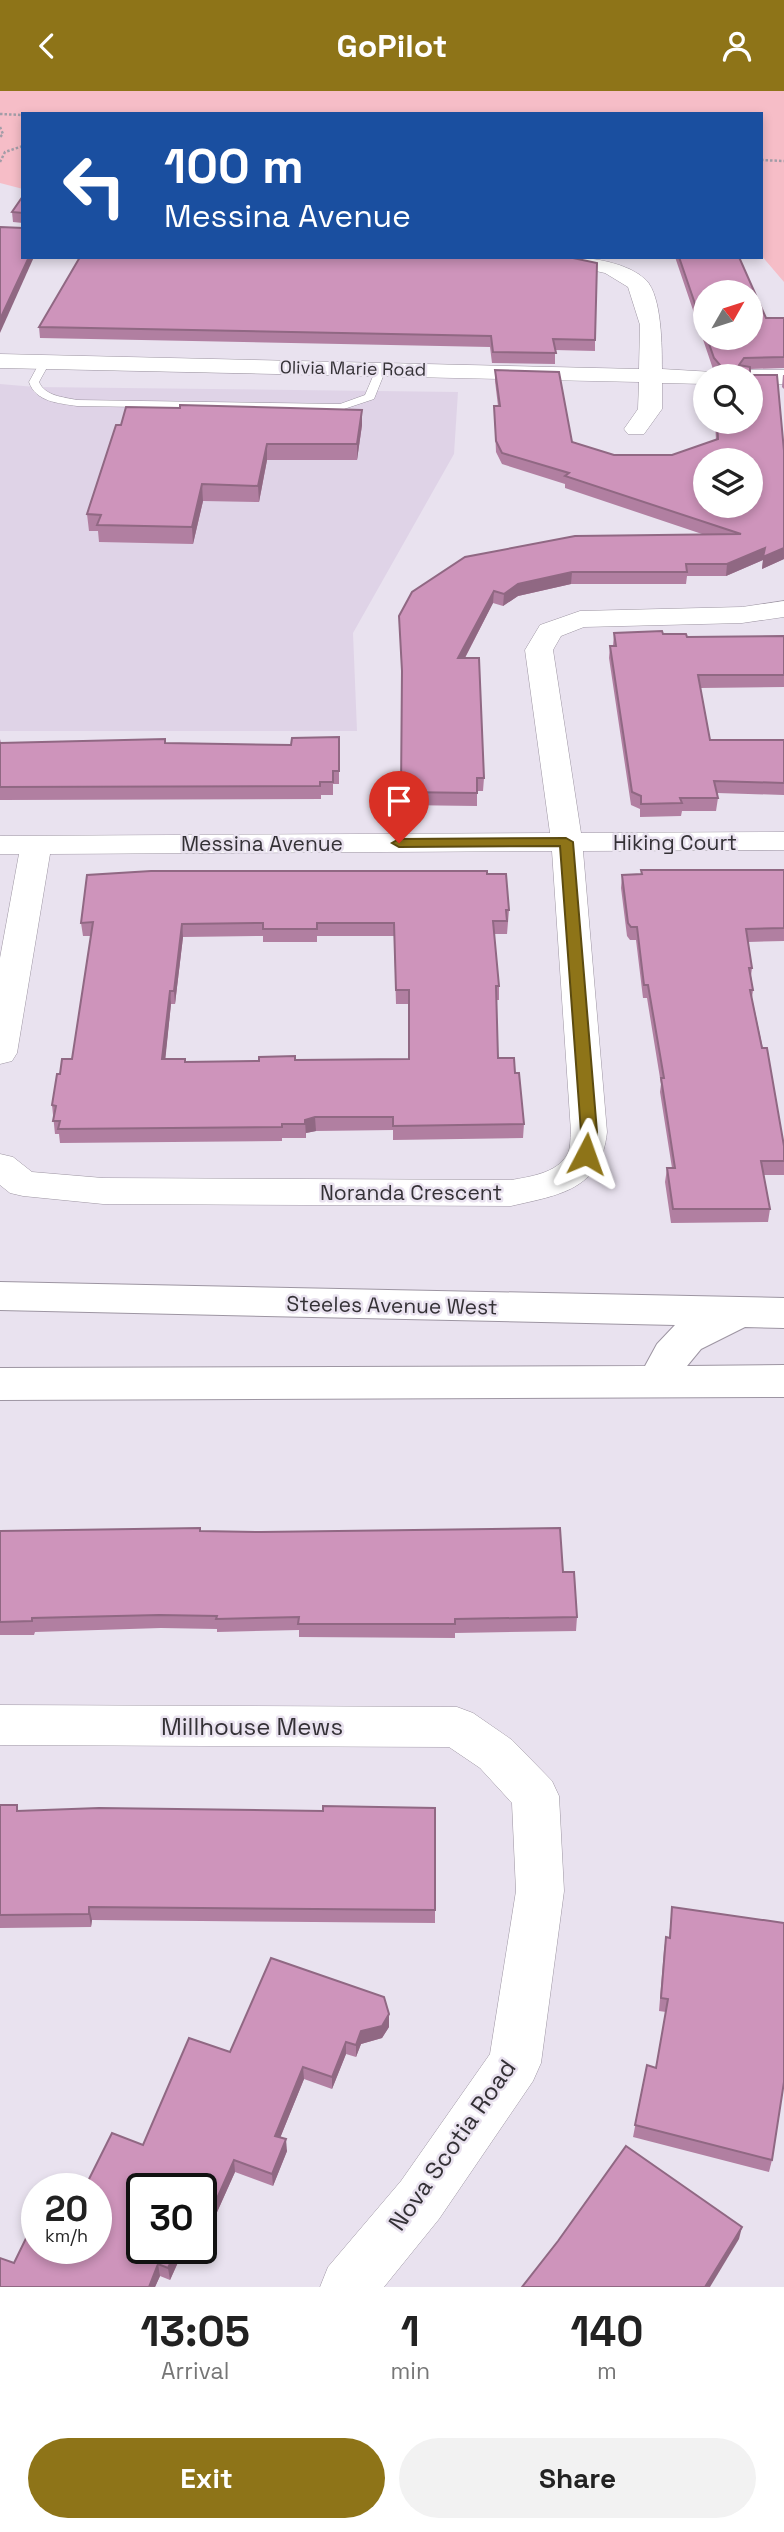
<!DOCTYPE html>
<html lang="en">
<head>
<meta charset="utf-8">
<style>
  body { margin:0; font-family:"Space Grotesk",sans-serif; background:#f2f2f2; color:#222; height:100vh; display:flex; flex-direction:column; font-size:26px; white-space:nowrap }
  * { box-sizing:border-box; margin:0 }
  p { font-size:23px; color:#767676 }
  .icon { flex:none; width:38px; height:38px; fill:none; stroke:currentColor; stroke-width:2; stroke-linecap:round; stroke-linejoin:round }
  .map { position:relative; height:2196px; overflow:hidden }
  .sheet { display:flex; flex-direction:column; background:#fff; flex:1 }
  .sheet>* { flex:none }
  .hud { position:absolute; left:21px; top:21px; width:742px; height:147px; border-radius:0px; box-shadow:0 4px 10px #0003; background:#1a4fa0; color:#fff; overflow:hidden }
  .needle { width:46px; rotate:51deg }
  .buttons { position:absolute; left:693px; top:189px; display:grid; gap:14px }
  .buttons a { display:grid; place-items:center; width:70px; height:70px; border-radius:50%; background:#fff; box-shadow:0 4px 10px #0003; font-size:35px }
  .speed { position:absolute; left:21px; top:2082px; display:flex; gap:14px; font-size:35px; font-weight:700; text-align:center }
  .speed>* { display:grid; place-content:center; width:91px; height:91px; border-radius:50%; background:#fff; box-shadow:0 4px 10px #0003; line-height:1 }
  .speed small { font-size:18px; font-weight:400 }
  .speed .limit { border:4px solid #111; border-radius:10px; background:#fff; color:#111 }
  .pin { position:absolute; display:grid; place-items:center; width:60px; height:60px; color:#fff; margin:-72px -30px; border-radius:50% 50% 50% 0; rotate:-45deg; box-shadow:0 0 7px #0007 }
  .pin .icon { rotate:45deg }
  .me { position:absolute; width:77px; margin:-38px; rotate:4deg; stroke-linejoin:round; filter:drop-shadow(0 0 5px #0008) }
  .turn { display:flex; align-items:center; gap:24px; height:147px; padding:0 28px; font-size:32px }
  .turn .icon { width:91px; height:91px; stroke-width:2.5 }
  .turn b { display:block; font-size:49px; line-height:60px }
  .eta { display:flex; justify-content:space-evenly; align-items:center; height:119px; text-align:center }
  .eta b { font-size:42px; font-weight:700; line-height:49px }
  .button { display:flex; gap:14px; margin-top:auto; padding:14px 28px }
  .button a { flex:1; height:80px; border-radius:42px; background:#8e7418; color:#fff; font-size:28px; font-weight:700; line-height:80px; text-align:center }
  .button a+a { background:#f2f2f2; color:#222 }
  header { display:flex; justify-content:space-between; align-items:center; height:91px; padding:0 28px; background:#8e7418; color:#fff; font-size:32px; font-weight:700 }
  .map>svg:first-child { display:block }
</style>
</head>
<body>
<header><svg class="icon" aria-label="back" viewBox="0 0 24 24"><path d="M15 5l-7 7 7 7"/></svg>GoPilot<svg class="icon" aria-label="person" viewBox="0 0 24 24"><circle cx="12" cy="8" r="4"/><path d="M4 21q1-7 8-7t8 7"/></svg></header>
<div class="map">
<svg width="784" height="2196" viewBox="0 0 784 2196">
  <rect width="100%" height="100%" fill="#e9e2ef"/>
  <!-- built -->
  <polygon fill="#dfd3e7" points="0,293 35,296 458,301 454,363 353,542 357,640 0,640"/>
  <!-- green -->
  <polygon fill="#f6bdc7" points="0,0 784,0 784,191 761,164 761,23 23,23 23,98 0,92"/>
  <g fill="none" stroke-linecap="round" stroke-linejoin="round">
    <defs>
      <path id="lane" d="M45,268L50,271L39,291C45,305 63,306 77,309L340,313L365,304L377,276L386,278L374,308L341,319L77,315C58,312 36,311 29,291L41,269Z"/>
      <g id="street">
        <path d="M461,166C508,166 611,155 646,189C662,205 662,257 662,278L713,281L716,285H705V293L662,292V318L644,343H628L624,338L638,318L639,291L0,277V263L639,278L640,234L628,196L605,182L573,175L471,172L464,170Z"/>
        <polygon points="751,279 784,279 784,293 751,293 751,285 740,285 743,281"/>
        <path d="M784,510V526L742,532L584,536L561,545L553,559L581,742L784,741V759L583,760L607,1041C601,1099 559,1104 511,1115L103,1113L23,1105L10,1102L0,1094V1063L13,1066L32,1081L103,1087L511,1089C529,1086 557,1082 567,1064C571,1058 570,1048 571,1041L552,760L50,763L17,962L12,970L0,973V867L19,763H0V745L550,742L525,559L540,534L580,520L742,516Z"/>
        <polygon points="0,1614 457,1616 473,1622 512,1649 552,1690 559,1705 564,1800 541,1972 533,1990 439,2128 384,2196 320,2196 328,2176 401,2090 490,1963 516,1800 512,1712 480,1677 449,1656 0,1654"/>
      </g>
      <polygon id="secondary" points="0,1191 784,1207 784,1237 745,1236 701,1258 687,1275 784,1274 784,1306 0,1309 0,1277 645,1275 657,1253 675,1234 0,1219"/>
    </defs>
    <!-- lane casing -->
    <use href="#lane" stroke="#9d95a2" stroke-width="1"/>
    <!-- street casing -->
    <use href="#street" stroke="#9d95a2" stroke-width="1"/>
    <!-- secondary casing -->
    <use href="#secondary" stroke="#9d95a2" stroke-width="2"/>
    <!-- path -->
    <g stroke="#a29da7" stroke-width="2.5" stroke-dasharray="2.5 2" stroke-linecap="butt">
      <polyline points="0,23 23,24"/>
      <polyline points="56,23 69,23"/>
      <polyline points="0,36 3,43 0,46"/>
      <polyline points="761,69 784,70"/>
      <polyline points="0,71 5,61 23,55"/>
    </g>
    <!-- lane -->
    <use href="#lane" fill="#fff" fill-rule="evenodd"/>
    <!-- street -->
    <use href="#street" fill="#fff" fill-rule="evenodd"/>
    <!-- secondary -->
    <use href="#secondary" fill="#fff" fill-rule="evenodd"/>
  </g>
  <!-- wall -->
  <g fill="#b17fa1" fill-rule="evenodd">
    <polygon points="23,105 23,132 13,131 12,121"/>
    <polygon points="80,166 595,249 595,260 555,259 555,273 492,272 490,256 40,247 39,236"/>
    <path d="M675,166H739L766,227H784V277L750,278V284L784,360V468L762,478L763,469L726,485H687L686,493H571L518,505L503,515L493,512L465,567L484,687L483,700H477V715L401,714L402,591L399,525L705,444L565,397V393L502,373L496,361L494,315H498L495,290V279L572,351L614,364H672L716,349L715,331H751V285H716L717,283L713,278ZM705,201L751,247H705Z"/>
    <polygon points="783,284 784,284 784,298 782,296"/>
    <polygon points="180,317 362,319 362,334 357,369 267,369 259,411 203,410 193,453 99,451 98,440 89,440 87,423 121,334"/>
    <polygon points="614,542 663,543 687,546 784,545 784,596 700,597 710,649 784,649 784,704 717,702 718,707 716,720 682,720 681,725 640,726 640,718 631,714 609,567 610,555 613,555"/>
    <polygon points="339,646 339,693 333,693 333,704 321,704 321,708 0,709 0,648 1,652 166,652 291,654"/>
    <polygon points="641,779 784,779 784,850 748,851 752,877 751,885 753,899 752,907 784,1055 784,1084 764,1084 770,1118 768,1131 671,1132 665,1091 667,1077 672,1077 660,1001 661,993 647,907 643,907 636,849 630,849 627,845 621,797 622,784 641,783"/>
    <path d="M487,783L509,819L507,843H494L499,895V909H496L498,967L515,982L524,1033L523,1047L393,1049V1039L316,1040L306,1042V1047H282V1050L60,1052L59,1043H55L52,1014L60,983L72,968L91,845H83L81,832ZM263,845V851H317V845H394L396,913H409V968L295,969L186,971L165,968L171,913H175L183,846Z"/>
    <polygon points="0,1440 200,1440 563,1481 577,1526 576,1540 455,1542 455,1547 299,1546 299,1539 217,1541 217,1538 161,1537 35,1541 34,1544 0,1544"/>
    <polygon points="0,1714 17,1714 18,1720 323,1720 435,1717 435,1832 92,1829 91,1836 0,1837"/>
    <polygon points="672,1816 772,2069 769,2081 633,2046 647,1974 656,1977 666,1921 659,1920 664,1859 666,1846 669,1847"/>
    <polygon points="389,1936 382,1947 361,1953 356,1966 346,1963 332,1998 304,1988 280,2047 287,2060 273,2095 235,2081 205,2148 201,2146 201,2098 142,2098 184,2158 170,2189 160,2185 155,2196 0,2196 14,2172 37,2158 96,2158 143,2054 230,1961"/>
  </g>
  <!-- shaded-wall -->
  <g fill="#906883">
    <polygon points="29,166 34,166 0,242 0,228"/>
    <polygon points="362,319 362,334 357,369 357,353"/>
    <polygon points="267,353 267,369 259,411 258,395"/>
    <polygon points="202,393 203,410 193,453 192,436"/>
    <polygon points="765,457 784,457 784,468 762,478 763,469 726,485 727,473"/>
    <polygon points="572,481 571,493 518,505 503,515 504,503 518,493"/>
    <polygon points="494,500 493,512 458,580 458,567"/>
    <polygon points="182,833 183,846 175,913 174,900"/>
    <polygon points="170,900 171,913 164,981 162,968"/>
    <polygon points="315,1026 316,1040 306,1042 306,1047 305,1029"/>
    <polygon points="89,1816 92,1829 91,1836 89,1823"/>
    <polygon points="389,1923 389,1936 382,1947 361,1953 356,1966 356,1954 361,1940"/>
    <polygon points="346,1951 346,1963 332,1998 332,1986"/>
    <polygon points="303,1976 304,1988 276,2057 275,2045"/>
    <polygon points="286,2048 287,2060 273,2095 272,2083"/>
    <polygon points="234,2069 235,2081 205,2148 204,2137"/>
    <polygon points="742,2136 739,2148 710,2196 705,2196"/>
    <polygon points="177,2158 184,2158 170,2189 168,2177"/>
    <polygon points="158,2173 160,2185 155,2196 149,2196"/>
  </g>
  <!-- building -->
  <g fill="#ce94bb" stroke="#906883" stroke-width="2" fill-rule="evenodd">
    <polygon points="23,105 23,122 12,121"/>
    <polygon points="0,136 23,137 23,166 29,166 0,228"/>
    <polygon points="80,166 573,167 597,172 595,249 553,248 556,262 493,261 491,245 39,236"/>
    <path d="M679,166H739L766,227H784V266L744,267L739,274L750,276V284H777L784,360V457L763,466L765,457L727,473H686L687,481H572L518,493L504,503L494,500L458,567H479L484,687H477V702L401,701L402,580L399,525L412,501L465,466L575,445L741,443L565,385L569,382L502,362L496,350L494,315H500L495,279L559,281L572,351L614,364H672L718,348L717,331H751V285H720L717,276L720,274L714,267L707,247H751V201H705V242ZM705,369H751V415H705Z"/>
    <polygon points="180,314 362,319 357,353 267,353 258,395 202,393 192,436 97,434 101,424 87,423 116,334 121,334 126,316 180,317"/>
    <polygon points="662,540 663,543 686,543 687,546 784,545 784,584 698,584 710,649 784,649 784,692 714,690 718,707 680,707 682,712 641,713 641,705 632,701 610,555 616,555 614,542"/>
    <polygon points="339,646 339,680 333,680 333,691 320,691 320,695 0,696 0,652 165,648 165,652 291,654 292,647"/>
    <polygon points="641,779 784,779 784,837 746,838 752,877 749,877 753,899 750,899 762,957 767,957 784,1055 784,1070 761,1070 770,1118 673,1118 667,1077 675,1077 661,987 664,987 648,894 644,894 637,836 631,836 628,832 622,784 642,783"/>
    <path d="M151,780H487V783H506L509,819H506L507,830H493L499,895H496L498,967H514L515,982H519L524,1033L393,1035V1026H315L305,1029V1033H282V1036L58,1038L60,1030H53L56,1015L52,1014L57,983H60L62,968H72L93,831L81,832L87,784ZM263,832V838H317V832H394L396,899H409V968L295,969V965L259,966V970L185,971V968H162L170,900H174L182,833Z"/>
    <polygon points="200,1437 200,1440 261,1441 560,1437 563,1481 574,1481 577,1526 455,1528 455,1533 298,1533 299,1526 216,1528 217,1525 159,1524 32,1527 32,1530 0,1531 0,1440"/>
    <polygon points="0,1714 17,1714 17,1720 99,1717 323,1720 323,1715 435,1717 435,1819 89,1816 89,1823 0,1824"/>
    <polygon points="672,1816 784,1832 784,1991 772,2069 635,2034 647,1974 656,1977 668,1908 661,1907 666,1846 670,1847"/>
    <polygon points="271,1867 384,1906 389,1923 382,1935 361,1940 356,1954 346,1951 332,1986 303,1976 275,2045 286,2048 272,2083 234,2069 204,2137 201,2135 201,2098 142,2098 142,2158 177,2158 168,2177 158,2173 149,2196 0,2196 0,2167 14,2172 31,2137 37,2139 37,2158 96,2158 96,2098 84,2098 112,2042 143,2054 189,1947 230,1961"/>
    <polygon points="626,2055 742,2136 705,2196 522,2196 558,2150"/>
  </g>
  <!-- route -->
  <polygon fill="#8e7418" stroke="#5c4b10" stroke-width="2" points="566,747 573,751 597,1041 594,1063 586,1068 578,1063 581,1041 560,755 399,756 392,752 399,748"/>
  <g text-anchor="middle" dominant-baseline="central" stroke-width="5" stroke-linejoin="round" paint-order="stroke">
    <!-- far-street labels -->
    <g font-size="18" fill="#343136" stroke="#e9e2ef">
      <text transform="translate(353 277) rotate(1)">Olivia Marie Road</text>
    </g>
    <!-- street labels -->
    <g font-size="21" fill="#343136" stroke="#e9e2ef">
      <text x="675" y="751">Hiking Court</text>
      <text x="262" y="752">Messina Avenue</text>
      <text x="411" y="1101">Noranda Crescent</text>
      <text transform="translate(392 1214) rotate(1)">Steeles Avenue West</text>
    </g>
    <!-- near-street labels -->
    <g font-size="24" fill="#343136" stroke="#e9e2ef">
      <text x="252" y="1635">Millhouse Mews</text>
      <text transform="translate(452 2054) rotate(-55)">Nova Scotia Road</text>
    </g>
  </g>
</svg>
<div class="buttons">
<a><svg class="needle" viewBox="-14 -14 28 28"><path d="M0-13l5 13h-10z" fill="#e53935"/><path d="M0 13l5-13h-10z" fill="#767676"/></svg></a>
<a><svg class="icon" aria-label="search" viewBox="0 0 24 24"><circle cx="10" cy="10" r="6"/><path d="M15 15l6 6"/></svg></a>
<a><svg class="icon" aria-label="layers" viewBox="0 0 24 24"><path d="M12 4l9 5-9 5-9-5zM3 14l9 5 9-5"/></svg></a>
</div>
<div class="speed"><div>20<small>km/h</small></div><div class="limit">30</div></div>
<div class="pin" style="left:399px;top:752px;background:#d93025"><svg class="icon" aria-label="arrive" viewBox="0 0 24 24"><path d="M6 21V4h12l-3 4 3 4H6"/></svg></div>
<svg class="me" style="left:586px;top:1063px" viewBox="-20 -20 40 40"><path d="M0-17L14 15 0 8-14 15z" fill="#8e7418" stroke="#fff" stroke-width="4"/></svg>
<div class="hud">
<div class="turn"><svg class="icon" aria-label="left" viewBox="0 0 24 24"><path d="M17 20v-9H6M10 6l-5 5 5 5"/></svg><div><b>100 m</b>Messina Avenue</div></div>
</div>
</div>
<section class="sheet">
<div class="eta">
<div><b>13:05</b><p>Arrival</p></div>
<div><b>1</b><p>min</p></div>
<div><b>140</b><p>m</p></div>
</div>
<div class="button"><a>Exit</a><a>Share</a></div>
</section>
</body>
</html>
